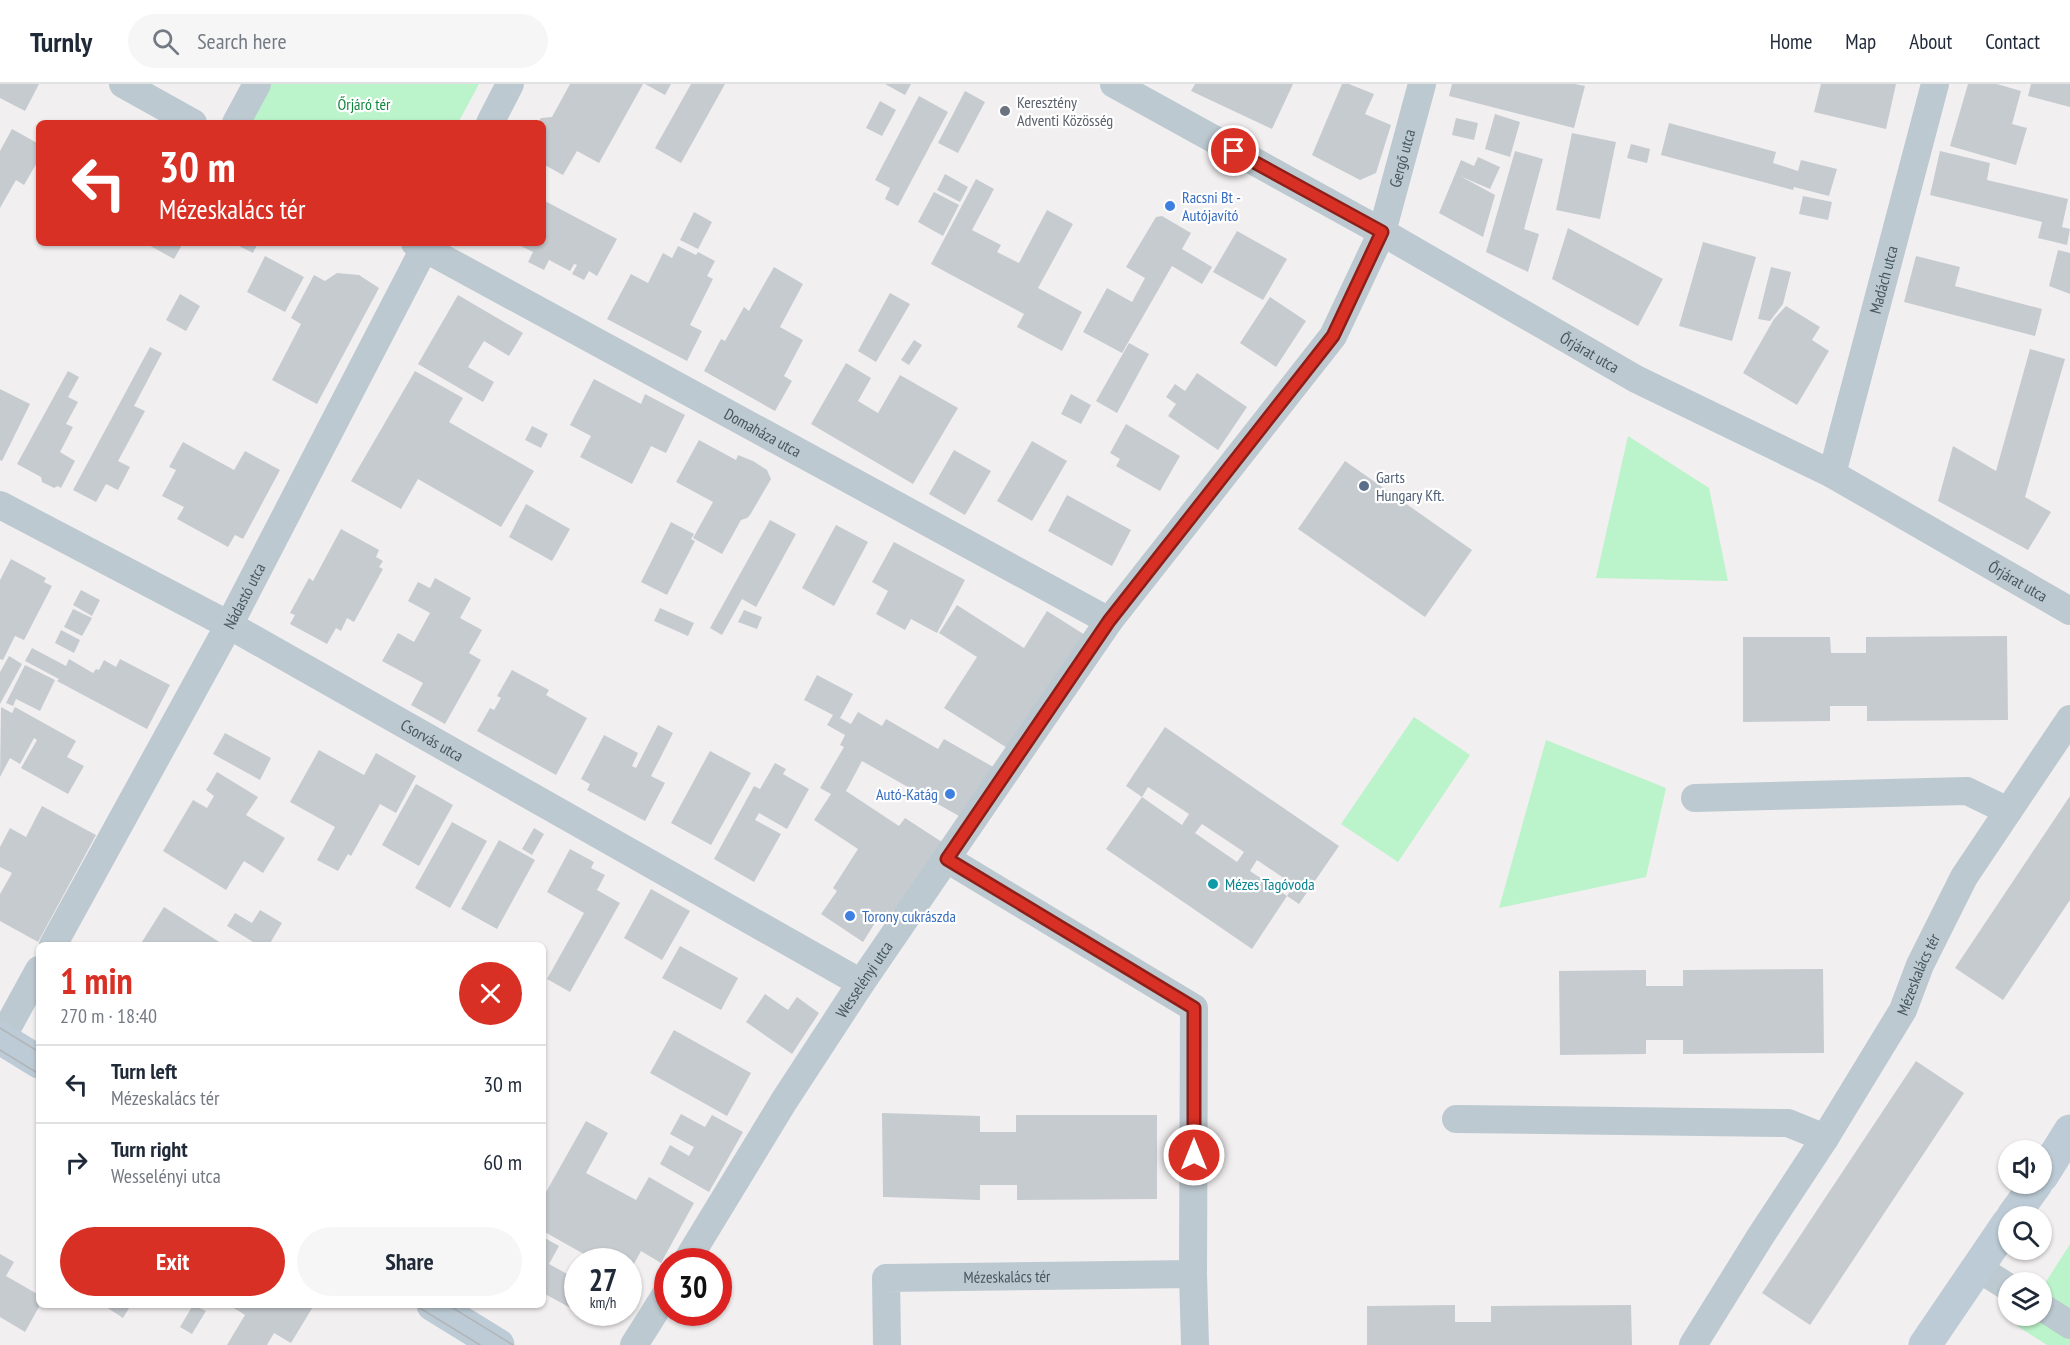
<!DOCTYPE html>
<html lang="en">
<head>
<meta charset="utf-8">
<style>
  body { margin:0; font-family:"PT Sans Narrow",sans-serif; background:#f6f6f7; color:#1f2937; height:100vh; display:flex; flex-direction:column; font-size:22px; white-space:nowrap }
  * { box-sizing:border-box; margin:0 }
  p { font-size:20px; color:#747a83 }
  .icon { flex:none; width:33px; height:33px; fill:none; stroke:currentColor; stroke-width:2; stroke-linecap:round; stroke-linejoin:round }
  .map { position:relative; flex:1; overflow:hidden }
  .details { position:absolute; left:36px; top:858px; width:510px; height:366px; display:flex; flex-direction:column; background:#fff; border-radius:9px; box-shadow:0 2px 4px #0004 }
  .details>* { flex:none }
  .top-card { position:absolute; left:36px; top:36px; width:510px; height:126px; border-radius:9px; box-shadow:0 2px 4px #0004; background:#d93025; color:#fff; overflow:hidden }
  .tools { position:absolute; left:1998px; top:1056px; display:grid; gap:12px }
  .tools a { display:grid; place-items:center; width:54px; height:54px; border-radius:50%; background:#fff; box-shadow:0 2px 4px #0004; font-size:30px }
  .speed { position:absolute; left:564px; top:1164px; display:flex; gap:12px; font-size:30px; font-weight:700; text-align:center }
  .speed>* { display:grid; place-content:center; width:78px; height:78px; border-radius:50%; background:#fff; box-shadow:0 2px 4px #0004; line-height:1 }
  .speed small { font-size:15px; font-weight:400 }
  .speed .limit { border:9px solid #d22; background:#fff; color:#111 }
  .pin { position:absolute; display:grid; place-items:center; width:51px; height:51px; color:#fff; margin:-26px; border:3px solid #fff; border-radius:50%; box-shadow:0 2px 6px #0007 }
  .me { position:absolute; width:66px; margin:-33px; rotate:0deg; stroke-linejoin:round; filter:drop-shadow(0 0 4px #0008) }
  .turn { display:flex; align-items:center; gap:21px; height:126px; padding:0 24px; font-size:27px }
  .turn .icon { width:78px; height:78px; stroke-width:2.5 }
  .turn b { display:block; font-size:42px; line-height:51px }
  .round { display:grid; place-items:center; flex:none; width:63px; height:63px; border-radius:32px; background:#f6f6f7 }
  .head { display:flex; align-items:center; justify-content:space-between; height:102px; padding:0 24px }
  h1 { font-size:36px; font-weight:700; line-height:45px; color:#d93025 }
  .action { display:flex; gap:12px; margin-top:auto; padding:12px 24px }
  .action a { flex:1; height:69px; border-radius:36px; background:#d93025; color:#fff; font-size:24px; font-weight:700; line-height:69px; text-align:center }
  .action a+a { background:#f6f6f7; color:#1f2937 }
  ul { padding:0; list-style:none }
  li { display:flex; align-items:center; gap:18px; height:78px; padding:0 24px; border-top:2px solid #e0e1e3 }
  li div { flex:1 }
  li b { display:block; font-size:22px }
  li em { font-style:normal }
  header { display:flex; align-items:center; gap:36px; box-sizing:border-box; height:84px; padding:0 30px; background:#fff; border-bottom:2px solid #e0e1e3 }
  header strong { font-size:28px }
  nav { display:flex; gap:33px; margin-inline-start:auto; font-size:21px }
  .search { width:420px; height:54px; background:#f6f6f7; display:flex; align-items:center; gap:15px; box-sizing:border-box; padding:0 21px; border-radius:33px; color:#747a83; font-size:22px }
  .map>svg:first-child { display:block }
</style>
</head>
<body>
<header>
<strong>Turnly</strong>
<div class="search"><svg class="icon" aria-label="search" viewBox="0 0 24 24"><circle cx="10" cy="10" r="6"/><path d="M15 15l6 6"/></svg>Search here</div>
<nav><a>Home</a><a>Map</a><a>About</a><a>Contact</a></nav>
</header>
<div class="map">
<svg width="2070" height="1261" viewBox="0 0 2070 1261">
  <rect width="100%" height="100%" fill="#f2eff0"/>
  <!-- green -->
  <g fill="#bbf3ca">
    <polygon points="269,0 479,0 458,39 248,39"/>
    <polygon points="1628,352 1709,404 1728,497 1596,494"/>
    <polygon points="1414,633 1470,671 1398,778 1341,740"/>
    <polygon points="1546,656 1666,704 1646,793 1499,824"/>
    <polygon points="2070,1160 2070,1261 2047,1261 2017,1242 2024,1232 2042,1232 2042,1204"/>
  </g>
  <!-- building -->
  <g fill="#c6cbd0" fill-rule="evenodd">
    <polygon points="0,0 39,0 25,27 0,14"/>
    <polygon points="570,0 643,0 599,79 577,67 563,91 543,80 543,39 538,39 541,34 552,33"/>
    <polygon points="645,0 671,0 665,11"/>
    <polygon points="691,0 725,0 681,79 655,64"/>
    <polygon points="885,0 911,0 905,11"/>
    <polygon points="1195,0 1293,0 1272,45 1191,7"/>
    <polygon points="1342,0 1349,0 1374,10 1365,30 1391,41 1376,89 1360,96 1312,71"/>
    <polygon points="1452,0 1575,0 1585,2 1574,44 1449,12"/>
    <polygon points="1821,0 1896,0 1886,45 1814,28"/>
    <polygon points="1968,0 1997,0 2021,7 2012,40 2027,44 2016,81 1950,62"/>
    <polygon points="2031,0 2070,0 2070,23 2028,12"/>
    <polygon points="965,7 985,18 958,69 938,59"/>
    <polygon points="919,12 948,28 898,122 885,115 890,104 875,96"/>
    <polygon points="880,17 896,26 882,52 866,44"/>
    <polygon points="1495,30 1520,38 1510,73 1485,65"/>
    <polygon points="1456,34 1478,39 1474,56 1452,51"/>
    <polygon points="1669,39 1776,68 1773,79 1798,87 1801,76 1837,85 1829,112 1794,103 1793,106 1661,71"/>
    <polygon points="12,45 39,60 39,75 24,101 16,96 0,124 0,67"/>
    <polygon points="1572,49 1616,58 1600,135 1556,126"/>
    <polygon points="1631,60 1650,65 1647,79 1627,74"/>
    <polygon points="1515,67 1543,75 1524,145 1539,150 1528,188 1486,168"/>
    <polygon points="1940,67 1990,79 1987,96 2068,115 2062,143 2070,145 2067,161 2038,154 2042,138 1930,111"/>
    <polygon points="1478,73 1500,83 1490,105 1460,92 1495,111 1483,153 1439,129 1461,76 1474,82"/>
    <polygon points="945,90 968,103 960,118 937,106"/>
    <polygon points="976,95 994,105 972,146 1001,161 997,168 1019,179 1047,126 1073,140 1038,204 1082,228 1062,267 1017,243 1024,230 931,180"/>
    <polygon points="934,108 959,121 943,152 918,138"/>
    <polygon points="1803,112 1832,118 1828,136 1799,130"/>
    <polygon points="543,116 617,155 597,192 589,187 584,196 572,190 577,181 574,180 570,187 549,176 544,186 528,178 533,168 515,159 543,159"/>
    <polygon points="694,128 712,138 698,165 680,156"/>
    <polygon points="1162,132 1191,149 1182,165 1212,183 1202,200 1172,182 1122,269 1083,248 1107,204 1132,218 1145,194 1126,183 1156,133"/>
    <polygon points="1568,144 1663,195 1638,242 1552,195"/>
    <polygon points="1237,147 1287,175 1263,216 1213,188"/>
    <polygon points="1703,158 1756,173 1732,257 1679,242"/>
    <polygon points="145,159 183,159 174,175"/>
    <polygon points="233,159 258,159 253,169"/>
    <polygon points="678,162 696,171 698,168 715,177 707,192 713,195 690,241 702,247 687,277 607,235 631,190 648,199 663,169 672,174"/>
    <polygon points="2058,166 2070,169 2070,210 2049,202"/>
    <polygon points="265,172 304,193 285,228 247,208"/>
    <polygon points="1916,172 1960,183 1955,202 2042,225 2035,252 1904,218"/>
    <polygon points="774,183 803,200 780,243 803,256 784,292 792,297 775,327 704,287 721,255 725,257 744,223 749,227"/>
    <polygon points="1771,183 1791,188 1783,220 1770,237 1758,235"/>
    <polygon points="337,189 359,191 379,204 317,320 272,296 301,240 291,234 314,191 325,197"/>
    <polygon points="890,209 910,220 876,278 858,267"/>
    <polygon points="180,210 200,222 186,247 166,236"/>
    <polygon points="458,211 523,249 509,272 484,257 468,283 494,298 483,318 418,280"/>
    <polygon points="1270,213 1306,237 1276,283 1240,259"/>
    <polygon points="1786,222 1820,243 1812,256 1829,267 1797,321 1743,289 1774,235"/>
    <polygon points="914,256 922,261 909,281 901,276"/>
    <polygon points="1129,259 1149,270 1117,329 1096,317"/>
    <polygon points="150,263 162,269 134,322 145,327 118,377 130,383 118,406 106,400 96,418 73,406"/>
    <polygon points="2030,265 2065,275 2025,413 2051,428 2028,466 1938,417 1953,362 1996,387"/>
    <polygon points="846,279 871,294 858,317 878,329 900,291 958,324 913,400 811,340"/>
    <polygon points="68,287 79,293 68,313 78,318 66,340 73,343 60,368 75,377 61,404 58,402 54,404 42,398 41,393 17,380"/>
    <polygon points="415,287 463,314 449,338 534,387 501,443 418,395 401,425 351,397"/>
    <polygon points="1197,289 1247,323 1218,366 1168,332 1176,320 1166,313 1175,300 1185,307"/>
    <polygon points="594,295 641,320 645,310 685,331 666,369 651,362 632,400 580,373 591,352 570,341"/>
    <polygon points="0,305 30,320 2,377 0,376"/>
    <polygon points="1071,310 1091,321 1081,340 1061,330"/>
    <polygon points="1126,340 1180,372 1160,407 1116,382 1120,375 1110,369"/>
    <polygon points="532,342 548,350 541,364 525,356"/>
    <polygon points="699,356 736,376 738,371 753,377 767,386 771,395 750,431 747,434 741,436 722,470 693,454 713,418 676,398"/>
    <polygon points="1032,357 1067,377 1032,437 997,417"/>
    <polygon points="183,358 234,386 245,367 280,386 243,455 235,451 228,463 177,435 184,423 162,412 176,386 169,383"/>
    <polygon points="954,366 991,387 965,431 929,410"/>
    <polygon points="1345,377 1472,466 1425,533 1298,445"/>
    <polygon points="1067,411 1131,446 1112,482 1048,447"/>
    <polygon points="526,420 570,445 552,477 509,453"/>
    <polygon points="770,436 796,450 756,523 742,515 722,551 710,544"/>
    <polygon points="671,438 694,450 691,455 695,457 667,511 641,498"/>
    <polygon points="836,441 868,458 834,522 802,504"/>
    <polygon points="341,445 379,466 376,473 383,477 379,483 383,485 354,538 347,534 341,547 336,544 327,560 290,540 295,531 290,529 309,494 313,497"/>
    <polygon points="894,458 965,496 937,549 911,535 905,546 876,530 888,507 872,498"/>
    <polygon points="11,475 46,494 44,498 52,502 24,556 15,552 3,576 0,575 0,496"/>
    <polygon points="435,494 471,514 460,534 482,546 469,569 481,576 445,640 411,621 423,599 382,577 398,549 414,558 430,529 408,517 418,498 430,504"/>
    <polygon points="81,506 100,516 92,532 73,521"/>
    <polygon points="957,521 1024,564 1047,527 1085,551 1012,667 944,624 977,573 939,549"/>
    <polygon points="660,524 694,539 688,552 654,537"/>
    <polygon points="73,525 92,534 82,552 64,543"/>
    <polygon points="744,526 762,533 757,545 738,538"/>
    <polygon points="61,546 80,556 74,569 55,559"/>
    <polygon points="2007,552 2008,636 1867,637 1867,622 1830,622 1830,637 1743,638 1743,553 1830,553 1831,569 1866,569 1866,553"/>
    <polygon points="32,564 66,582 69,575 93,589 96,585 99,586 104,576 116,583 120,575 170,601 147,645 57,597 59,595 25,577"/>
    <polygon points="9,572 22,580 0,620 0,588"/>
    <polygon points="25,581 55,596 40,627 16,615 13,622 6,619"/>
    <polygon points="512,586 549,606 546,611 587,634 556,691 477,647 490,624 494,626 501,614 497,612"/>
    <polygon points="817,591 853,610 840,634 851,640 858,628 882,642 886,635 938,665 944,655 995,684 966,736 862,677 846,707 899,742 905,734 945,760 891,842 878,834 863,858 821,830 837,807 833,804 858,765 814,736 831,710 820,704 844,663 840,661 845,651 827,641 833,631 804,616"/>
    <polygon points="1,623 12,629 15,623 76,657 67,673 84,682 68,710 21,684 37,656 34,654 20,680 10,674 0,693"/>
    <polygon points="658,641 673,649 651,692 665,699 645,737 587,706 590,700 581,695 604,651 638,669 632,682 636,684"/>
    <path d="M1165,643L1339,762L1299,820L1287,812L1294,801L1257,776L1250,787L1287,812L1252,865L1106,765L1142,713L1182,741L1189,730L1148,703L1142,713L1126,702ZM1202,740L1244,768L1237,778L1195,749Z"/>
    <polygon points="225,649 271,674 260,696 213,670"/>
    <polygon points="319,666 364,691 376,669 416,692 396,729 380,720 351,772 348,770 338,787 317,776 335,743 290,718"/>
    <polygon points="710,667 751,689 711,761 671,739"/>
    <polygon points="775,679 786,685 783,690 809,705 787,745 759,729 755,736 781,750 754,798 714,775 754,702 760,705"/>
    <polygon points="217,688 258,713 246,731 285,754 263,789 244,777 226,806 163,767 193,716 207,724 214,712 206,706"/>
    <polygon points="416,700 453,721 419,782 382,761"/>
    <polygon points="2070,712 2070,816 2003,916 1955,884"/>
    <polygon points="42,722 96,751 38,858 0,837 0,810 12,789 0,783 0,763 10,744 26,753"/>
    <polygon points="452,738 487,757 450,824 415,804"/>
    <polygon points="534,744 544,750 532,771 522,765"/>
    <polygon points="499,756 535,776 497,845 461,825"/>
    <polygon points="570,765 594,778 591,784 605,791 597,806 620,819 570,908 547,895 584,829 547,808"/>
    <polygon points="651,805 690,827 662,876 624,854"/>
    <polygon points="164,823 224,861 140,861"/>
    <polygon points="260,826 282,839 269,861 258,861 227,842 235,829 252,839"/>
    <polygon points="680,862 738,894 721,926 662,894"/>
    <polygon points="1823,885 1824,969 1683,970 1683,956 1646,956 1646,970 1560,971 1559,887 1646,886 1646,902 1683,902 1683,886"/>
    <polygon points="765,910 788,926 797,913 819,929 792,970 746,938"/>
    <polygon points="674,946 751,989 727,1032 650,989"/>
    <polygon points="1916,977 1964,1009 1810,1241 1762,1209"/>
    <polygon points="882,1029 980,1032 980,1048 1016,1048 1016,1031 1157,1031 1157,1115 1017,1116 1017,1101 980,1101 980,1116 883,1113"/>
    <polygon points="681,1030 705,1043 712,1031 743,1048 709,1108 660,1080 670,1061 689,1072 694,1063 670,1050"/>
    <polygon points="586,1037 608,1049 586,1089 636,1116 649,1093 694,1119 661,1179 641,1167 628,1191 628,1178 598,1178 543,1147 543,1106 546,1108"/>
    <polygon points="543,1153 559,1162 549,1180 578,1196 578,1228 543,1209"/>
    <polygon points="0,1170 14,1178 6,1192 39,1211 40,1221 25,1248 0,1233"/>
    <polygon points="103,1221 131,1221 123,1234"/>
    <polygon points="193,1221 206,1227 192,1250 180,1243"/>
    <polygon points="229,1221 314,1221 291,1259 274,1249 267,1261 227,1261 245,1231"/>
    <polygon points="1455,1221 1455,1238 1491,1238 1491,1222 1631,1221 1632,1261 1367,1261 1367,1222"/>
  </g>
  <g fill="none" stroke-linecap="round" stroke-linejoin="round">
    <!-- street -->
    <g stroke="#bcc9d0" stroke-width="28">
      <polyline points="123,0 193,39"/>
      <path id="s1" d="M1114,0L1382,148L1636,295L1832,390L2070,527"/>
      <polyline points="236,39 257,0"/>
      <polyline points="490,39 510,0"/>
      <path id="s2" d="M415,159L1109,537"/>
      <path id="s3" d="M1832,390L1935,0"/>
      <path id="s4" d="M0,421L229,541L861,899"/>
      <polyline points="1695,714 1967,707 2008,727"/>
      <polyline points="947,775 1194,924 1193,1190"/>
      <path id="s5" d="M53,861L229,541L427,159"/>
      <polyline points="0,957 39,886"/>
      <polyline points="1456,1035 1788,1039 1825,1054"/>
      <path id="s6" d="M686,1178L784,1017L861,899L1109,537L1333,252L1382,148L1422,0"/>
      <polyline points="1978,1184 2008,1203"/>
      <polyline points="2042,1223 2070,1241"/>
      <polyline points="634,1261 668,1207"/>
      <path id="s7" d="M887,1261L886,1194L1193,1190L1195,1261"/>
      <path id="s8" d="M1693,1261L1760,1153L1825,1054L1903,926L1920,881L1964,793L2070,635"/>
    </g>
    <!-- secondary -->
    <g stroke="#bccbd5" stroke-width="33">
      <polyline points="0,954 39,978"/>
      <polyline points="2042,1092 2070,1047"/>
      <polyline points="2013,1132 2036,1100"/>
      <polyline points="433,1221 498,1261"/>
      <polyline points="1925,1261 2008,1139"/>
    </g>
    <!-- tram -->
    <g stroke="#b1b6ba" stroke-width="1.5">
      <polyline points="0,944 39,968"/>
      <polyline points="0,966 39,990"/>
      <polyline points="415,1221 480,1261"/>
      <polyline points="448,1221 513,1261"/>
    </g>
  </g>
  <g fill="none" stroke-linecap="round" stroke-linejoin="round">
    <defs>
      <polyline id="route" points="1194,1071 1194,924 947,775 1109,537 1333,252 1382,148 1234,67"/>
    </defs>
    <!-- route casing -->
    <use href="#route" stroke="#8d1f18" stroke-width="15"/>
    <!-- route -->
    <use href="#route" stroke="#d93025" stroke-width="10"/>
  </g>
  <!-- markers -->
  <circle fill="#6b7280" stroke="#fff" stroke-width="2" cx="1005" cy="27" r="6"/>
  <g fill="#3f7fe0" stroke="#fff" stroke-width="2">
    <circle cx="1170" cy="122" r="6"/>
    <circle cx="950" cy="710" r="6"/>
    <circle cx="850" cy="832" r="6"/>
  </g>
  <circle fill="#5c6f8a" stroke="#fff" stroke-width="2" cx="1364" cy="402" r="6"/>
  <circle fill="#0f9aa8" stroke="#fff" stroke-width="2" cx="1213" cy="800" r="6"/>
  <g text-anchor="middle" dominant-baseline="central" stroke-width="4.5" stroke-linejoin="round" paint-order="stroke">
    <!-- worship labels -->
    <g font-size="16" fill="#5b616d" stroke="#fff" text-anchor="start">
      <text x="1017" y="18">Keresztény<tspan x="1017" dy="18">Adventi Közösség</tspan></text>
    </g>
    <!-- park labels -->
    <g font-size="16" fill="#10873d" stroke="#fff">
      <text x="364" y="20">Őrjáró tér</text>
    </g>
    <!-- street labels -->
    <g font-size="16" fill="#46565f" stroke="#fff">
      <text stroke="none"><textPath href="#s6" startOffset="1322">Gergő utca</textPath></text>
      <text stroke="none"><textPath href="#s3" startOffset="201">Madách utca</textPath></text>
      <text stroke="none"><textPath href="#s1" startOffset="546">Őrjárat utca</textPath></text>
      <text stroke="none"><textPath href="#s2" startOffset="396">Domaháza utca</textPath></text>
      <text stroke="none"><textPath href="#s1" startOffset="1032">Őrjárat utca</textPath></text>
      <text stroke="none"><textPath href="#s5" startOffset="398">Nádastó utca</textPath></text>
      <text stroke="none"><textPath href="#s4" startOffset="492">Csorvás utca</textPath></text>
      <text stroke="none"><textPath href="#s8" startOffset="434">Mézeskalács tér</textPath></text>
      <text stroke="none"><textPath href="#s6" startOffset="334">Wesselényi utca</textPath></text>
      <text stroke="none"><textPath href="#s7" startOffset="188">Mézeskalács tér</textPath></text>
    </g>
    <!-- shop labels -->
    <g font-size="16" fill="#366cbe" stroke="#fff" text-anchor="start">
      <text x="1182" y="113">Racsni Bt -<tspan x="1182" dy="18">Autójavító</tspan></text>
      <text x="938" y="710" text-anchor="end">Autó-Katág</text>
      <text x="862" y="832">Torony cukrászda</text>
    </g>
    <!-- service labels -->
    <g font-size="16" fill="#4e5e75" stroke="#fff" text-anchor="start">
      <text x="1376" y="393">Garts<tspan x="1376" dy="18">Hungary Kft.</tspan></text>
    </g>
    <!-- culture labels -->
    <g font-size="16" fill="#0d838f" stroke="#fff" text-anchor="start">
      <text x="1225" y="800">Mézes Tagóvoda</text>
    </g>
  </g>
</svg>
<div class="tools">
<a><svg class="icon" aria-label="sound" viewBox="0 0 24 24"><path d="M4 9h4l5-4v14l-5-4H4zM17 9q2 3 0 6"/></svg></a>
<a><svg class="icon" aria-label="search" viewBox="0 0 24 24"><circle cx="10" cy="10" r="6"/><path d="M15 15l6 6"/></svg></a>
<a><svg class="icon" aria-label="layers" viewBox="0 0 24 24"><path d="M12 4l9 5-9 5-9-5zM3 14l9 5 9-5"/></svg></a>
</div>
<div class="speed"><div>27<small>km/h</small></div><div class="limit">30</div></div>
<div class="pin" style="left:1234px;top:67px;background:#d93025"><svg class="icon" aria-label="arrive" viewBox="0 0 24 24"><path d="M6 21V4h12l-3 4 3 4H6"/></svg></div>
<svg class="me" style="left:1194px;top:1071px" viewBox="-20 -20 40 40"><circle r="17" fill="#d93025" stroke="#fff" stroke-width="3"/><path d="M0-11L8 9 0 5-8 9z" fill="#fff"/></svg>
<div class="top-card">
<div class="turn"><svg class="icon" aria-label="left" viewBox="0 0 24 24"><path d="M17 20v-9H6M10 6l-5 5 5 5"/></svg><div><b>30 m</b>Mézeskalács tér</div></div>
</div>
<section class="details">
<div class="head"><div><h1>1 min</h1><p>270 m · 18:40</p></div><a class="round" style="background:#d93025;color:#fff"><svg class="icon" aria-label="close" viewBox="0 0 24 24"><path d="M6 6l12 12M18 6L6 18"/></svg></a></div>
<ul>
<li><svg class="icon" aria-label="left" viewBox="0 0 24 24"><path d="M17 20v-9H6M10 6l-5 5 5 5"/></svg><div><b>Turn left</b><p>Mézeskalács tér</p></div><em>30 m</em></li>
<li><svg class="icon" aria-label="right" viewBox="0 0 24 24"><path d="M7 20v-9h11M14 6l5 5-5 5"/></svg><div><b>Turn right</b><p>Wesselényi utca</p></div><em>60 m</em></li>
</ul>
<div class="action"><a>Exit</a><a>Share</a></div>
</section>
</div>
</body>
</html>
